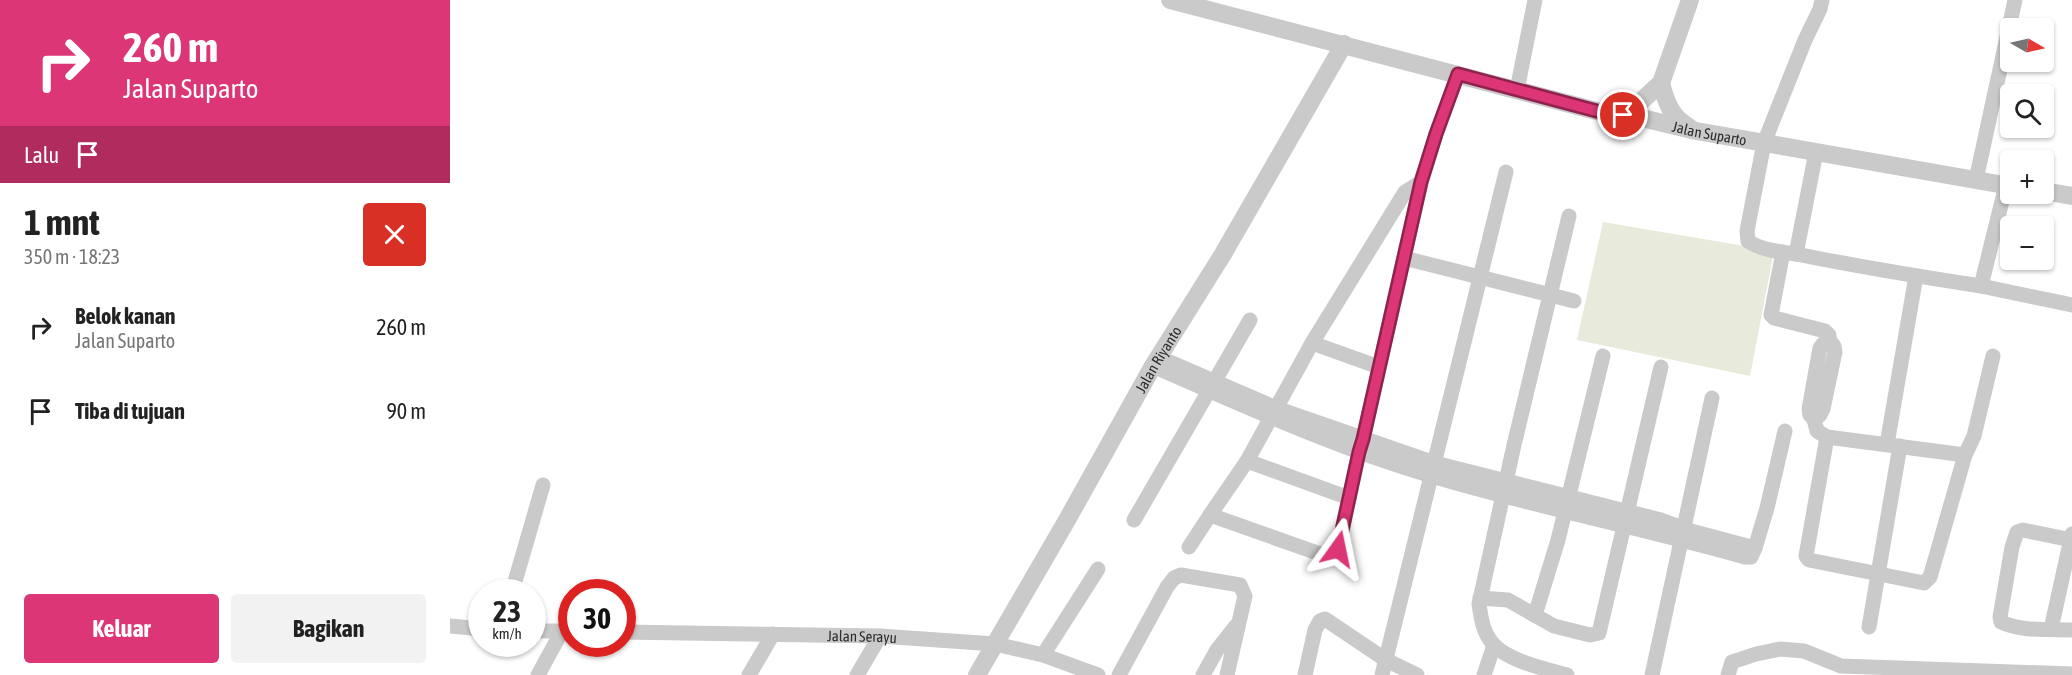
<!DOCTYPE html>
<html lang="id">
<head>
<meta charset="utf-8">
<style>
  body { margin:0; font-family:"Asap Condensed",sans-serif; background:#f2f2f2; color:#222; height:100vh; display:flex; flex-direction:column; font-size:22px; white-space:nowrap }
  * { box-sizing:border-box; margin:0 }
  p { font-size:20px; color:#767676 }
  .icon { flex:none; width:33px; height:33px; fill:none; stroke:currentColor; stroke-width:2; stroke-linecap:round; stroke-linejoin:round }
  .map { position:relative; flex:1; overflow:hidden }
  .drawer { display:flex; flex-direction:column; background:#fff; width:450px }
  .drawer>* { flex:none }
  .top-card { background:#dd3676; color:#fff; overflow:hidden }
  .needle { width:39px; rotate:99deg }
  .buttons { position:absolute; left:1550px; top:18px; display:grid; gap:12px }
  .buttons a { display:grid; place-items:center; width:54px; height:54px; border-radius:6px; background:#fff; box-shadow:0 2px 4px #0004; font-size:30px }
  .speed { position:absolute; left:18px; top:579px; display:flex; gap:12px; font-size:30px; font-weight:700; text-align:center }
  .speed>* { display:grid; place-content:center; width:78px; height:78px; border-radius:50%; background:#fff; box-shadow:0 2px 4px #0004; line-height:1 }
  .speed small { font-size:15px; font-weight:400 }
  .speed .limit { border:9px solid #d22; background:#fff; color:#111 }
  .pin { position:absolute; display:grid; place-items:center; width:51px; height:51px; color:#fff; margin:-26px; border:3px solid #fff; border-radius:50%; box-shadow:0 2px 6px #0007 }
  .me { position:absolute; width:66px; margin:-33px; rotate:12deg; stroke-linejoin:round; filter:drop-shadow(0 0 4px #0008) }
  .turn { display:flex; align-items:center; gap:21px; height:126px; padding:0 24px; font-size:27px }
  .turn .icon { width:78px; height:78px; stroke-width:2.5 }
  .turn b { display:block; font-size:42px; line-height:51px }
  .then { display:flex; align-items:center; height:57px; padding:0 24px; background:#0003; gap:12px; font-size:22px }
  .round { display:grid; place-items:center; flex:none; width:63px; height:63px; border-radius:6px; background:#f2f2f2 }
  .head { display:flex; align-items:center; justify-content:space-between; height:102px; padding:0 24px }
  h1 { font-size:36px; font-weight:700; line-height:45px }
  .primary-button { display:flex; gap:12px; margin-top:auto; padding:12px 24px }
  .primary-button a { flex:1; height:69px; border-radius:6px; background:#dd3676; color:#fff; font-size:24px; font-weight:700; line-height:69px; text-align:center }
  .primary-button a+a { background:#f2f2f2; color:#222 }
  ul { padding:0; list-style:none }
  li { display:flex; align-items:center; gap:18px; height:84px; padding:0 24px }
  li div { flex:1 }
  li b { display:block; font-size:22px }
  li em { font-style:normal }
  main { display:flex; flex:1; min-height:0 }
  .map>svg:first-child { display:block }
</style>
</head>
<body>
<main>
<section class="drawer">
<div class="top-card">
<div class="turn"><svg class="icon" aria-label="right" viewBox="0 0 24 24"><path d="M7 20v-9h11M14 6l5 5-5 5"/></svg><div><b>260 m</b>Jalan Suparto</div></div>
<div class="then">Lalu<svg class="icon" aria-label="arrive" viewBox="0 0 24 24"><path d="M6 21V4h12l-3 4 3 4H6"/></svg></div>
</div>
<div class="head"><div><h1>1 mnt</h1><p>350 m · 18:23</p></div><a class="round" style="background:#d93025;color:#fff"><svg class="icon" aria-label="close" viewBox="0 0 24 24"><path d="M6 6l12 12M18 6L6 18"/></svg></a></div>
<ul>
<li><svg class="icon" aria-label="right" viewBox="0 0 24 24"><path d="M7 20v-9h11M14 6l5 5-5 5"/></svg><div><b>Belok kanan</b><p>Jalan Suparto</p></div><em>260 m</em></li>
<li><svg class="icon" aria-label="arrive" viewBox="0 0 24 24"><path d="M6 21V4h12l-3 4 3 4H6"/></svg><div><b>Tiba di tujuan</b></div><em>90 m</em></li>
</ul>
<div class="primary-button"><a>Keluar</a><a>Bagikan</a></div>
</section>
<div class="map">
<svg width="1622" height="675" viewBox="0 0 1622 675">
  <rect width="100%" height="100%" fill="#fff"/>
  <!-- green -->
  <polygon fill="#e8eadb" points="1153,222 1324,251 1300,376 1127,340"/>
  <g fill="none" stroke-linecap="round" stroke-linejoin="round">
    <!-- minor -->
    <g stroke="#cacaca" stroke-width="15">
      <path d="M1372,0L1370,9L1355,40L1314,143L1297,231L1298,241C1312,251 1335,252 1351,255C1411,267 1471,277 1531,286L1556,185"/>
      <polyline points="1067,90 1085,0"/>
      <polyline points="1526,180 1565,0"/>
      <polyline points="971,182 955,192 862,343 797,461 760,515 876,556 884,556 888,549 909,452 913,439 971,182 986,134 1008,74"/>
      <polyline points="1333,252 1321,315 1324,318 1375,331 1379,335 1379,340"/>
      <polyline points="1346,254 1366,152"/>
      <polyline points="954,258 1124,301"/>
      <polyline points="1531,286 1622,305"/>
      <polygon points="1379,340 1384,346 1385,352 1373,409 1370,415 1364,419 1360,415 1359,409 1370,348 1373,344"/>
      <polyline points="862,343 929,367"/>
      <path d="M703,366C795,406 886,448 982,476C1086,507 1192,528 1295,557H1301L1305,548L1241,531L1211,520L985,463L826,408L708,357"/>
      <polyline points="1364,419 1367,431 1377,437 1515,455"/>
      <polyline points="1377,437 1356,556 1359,560 1474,583 1480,577 1487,553 1515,455 1524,436 1543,356"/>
      <polyline points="1437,444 1466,276"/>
      <polyline points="797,461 899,498"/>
      <polyline points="684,520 800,320"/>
      <path d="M1621,540L1573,530L1567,532L1562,547L1550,617L1551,622C1572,632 1600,629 1622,630"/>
      <polyline points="739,547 760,515"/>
      <polyline points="1305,548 1317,508 1335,431"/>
      <polyline points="62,592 93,485"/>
      <polyline points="1030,598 1058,600 1104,626 1140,635 1149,633 1211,367"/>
      <polyline points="1085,615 1108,540 1153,356"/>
      <polyline points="0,626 32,629"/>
      <polyline points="1419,627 1450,446"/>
      <polyline points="1601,629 1622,534"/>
      <polyline points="82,631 118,631"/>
      <path id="s1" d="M172,632L430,636L545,644L593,655L648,675"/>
      <polyline points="593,655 648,569"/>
      <polyline points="88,675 112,631"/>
      <polyline points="299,675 323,634"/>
      <polyline points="407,675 430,636"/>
      <polyline points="669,675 717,587 724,578 731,575 790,585 795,596 777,675"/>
      <polyline points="753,675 767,650 786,626"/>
      <polyline points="855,675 865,630 870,621 875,619 936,660 967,675"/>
      <polyline points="932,675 1056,172"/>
      <polyline points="1034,675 1044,645"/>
      <path d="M1117,675C1096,669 1058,661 1043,644C1033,633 1031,618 1029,604L1064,445L1119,216"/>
      <polyline points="1202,675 1262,398"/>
      <polyline points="1278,675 1282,662 1306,654 1330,649 1354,651 1391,666 1622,674"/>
    </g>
    <!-- tertiary -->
    <g stroke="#cacaca" stroke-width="18">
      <path id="s2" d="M720,0L1154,113L1192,118L1246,131L1560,186"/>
      <path d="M1211,83C1216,102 1221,117 1239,127"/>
      <polyline points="1165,112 1188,104 1211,83 1240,0"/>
      <polyline points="1593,191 1622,196"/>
      <path id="s3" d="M527,675L617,520L703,366L773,254L894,44"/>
    </g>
  </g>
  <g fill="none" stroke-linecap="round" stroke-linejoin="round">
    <defs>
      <polyline id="route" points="888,549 909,452 913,439 971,182 986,134 1008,74 1154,113 1173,115"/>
    </defs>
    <!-- route casing -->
    <use href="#route" stroke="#90234d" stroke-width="15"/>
    <!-- route -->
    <use href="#route" stroke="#dd3676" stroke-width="10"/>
  </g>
  <g text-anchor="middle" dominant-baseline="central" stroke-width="6" stroke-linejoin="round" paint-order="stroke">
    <!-- street labels -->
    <g font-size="15" fill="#2d2d2d" stroke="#fff">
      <text stroke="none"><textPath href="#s2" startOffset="556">Jalan Suparto</textPath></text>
      <text stroke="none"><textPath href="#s3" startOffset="364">Jalan Riyanto</textPath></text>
      <text stroke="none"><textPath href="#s1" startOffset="240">Jalan Serayu</textPath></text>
    </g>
  </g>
</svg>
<div class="buttons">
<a><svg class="needle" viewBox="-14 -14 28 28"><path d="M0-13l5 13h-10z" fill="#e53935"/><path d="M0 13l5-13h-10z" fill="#767676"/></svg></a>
<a><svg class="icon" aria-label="search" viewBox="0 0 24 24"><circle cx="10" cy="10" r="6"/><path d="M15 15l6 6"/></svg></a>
<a>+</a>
<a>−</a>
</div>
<div class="speed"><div>23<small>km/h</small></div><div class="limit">30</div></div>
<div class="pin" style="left:1173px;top:115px;background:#d93025"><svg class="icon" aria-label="arrive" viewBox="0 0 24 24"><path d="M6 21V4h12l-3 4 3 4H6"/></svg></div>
<svg class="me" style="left:888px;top:549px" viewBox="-20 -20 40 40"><path d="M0-17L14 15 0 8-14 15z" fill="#dd3676" stroke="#fff" stroke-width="4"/></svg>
</div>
</main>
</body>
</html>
